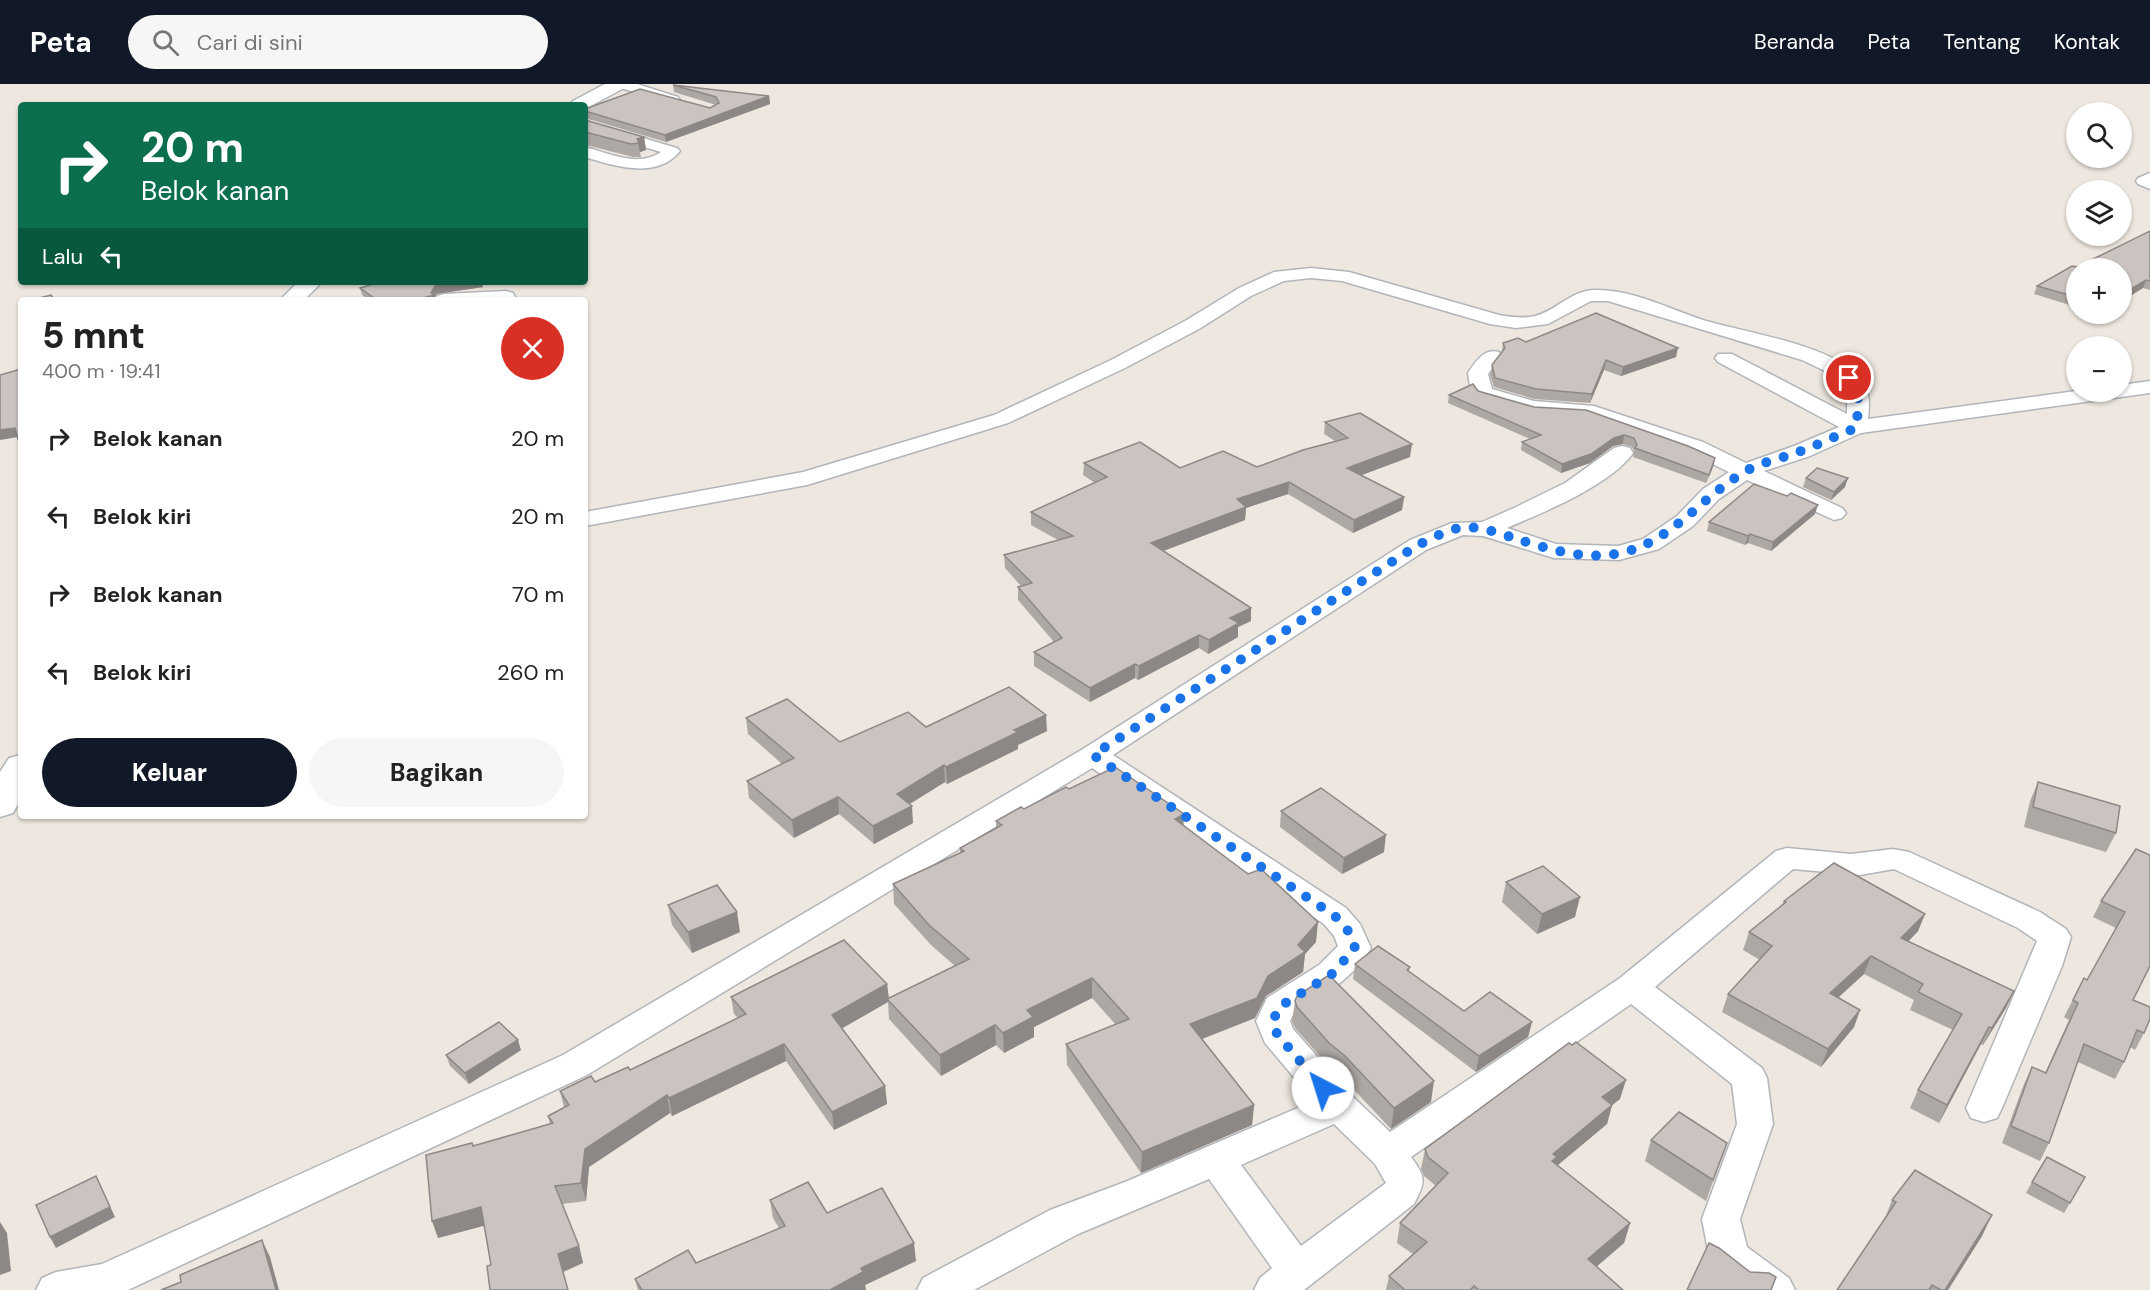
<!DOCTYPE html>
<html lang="id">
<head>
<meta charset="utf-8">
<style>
  body { margin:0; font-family:"DM Sans",sans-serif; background:#f6f6f6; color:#222; height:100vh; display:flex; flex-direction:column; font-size:22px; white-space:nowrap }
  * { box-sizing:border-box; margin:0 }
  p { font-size:20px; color:#767676 }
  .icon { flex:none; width:33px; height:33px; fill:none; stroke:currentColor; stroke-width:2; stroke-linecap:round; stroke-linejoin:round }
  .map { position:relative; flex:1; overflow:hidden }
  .details { position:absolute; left:18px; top:213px; width:570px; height:522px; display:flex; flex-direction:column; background:#fff; border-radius:6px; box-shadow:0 2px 4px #0004 }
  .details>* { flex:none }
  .hud { position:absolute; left:18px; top:18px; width:570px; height:183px; border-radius:6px; box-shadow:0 2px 4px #0004; background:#0b6e4f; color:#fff; overflow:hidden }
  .controls { position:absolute; left:2066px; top:18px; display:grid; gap:12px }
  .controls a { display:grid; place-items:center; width:66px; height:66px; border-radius:50%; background:#fff; box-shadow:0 2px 4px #0004; font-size:30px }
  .pin { position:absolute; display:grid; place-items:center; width:51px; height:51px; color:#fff; margin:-26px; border:3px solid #fff; border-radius:50%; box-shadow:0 2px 6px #0007 }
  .me { position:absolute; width:66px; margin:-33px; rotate:320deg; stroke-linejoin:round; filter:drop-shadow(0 0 4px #0008) }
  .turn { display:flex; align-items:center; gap:21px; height:126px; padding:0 24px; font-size:27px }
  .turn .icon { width:78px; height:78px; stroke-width:2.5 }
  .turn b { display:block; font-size:42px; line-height:51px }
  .then { display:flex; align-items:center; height:57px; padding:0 24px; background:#0003; gap:12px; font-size:22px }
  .round { display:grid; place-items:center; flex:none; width:63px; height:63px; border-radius:32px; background:#f6f6f6 }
  .head { display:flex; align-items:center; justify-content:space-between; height:102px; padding:0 24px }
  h1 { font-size:36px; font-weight:800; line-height:45px }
  .cta { display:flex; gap:12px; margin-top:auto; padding:12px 24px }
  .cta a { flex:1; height:69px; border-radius:36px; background:#111827; color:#fff; font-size:24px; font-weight:800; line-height:69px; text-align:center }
  .cta a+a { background:#f6f6f6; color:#222 }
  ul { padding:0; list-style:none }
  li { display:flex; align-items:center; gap:18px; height:78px; padding:0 24px }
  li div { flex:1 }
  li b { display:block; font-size:22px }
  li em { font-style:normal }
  header { display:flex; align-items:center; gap:36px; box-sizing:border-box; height:84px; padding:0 30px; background:#111827; color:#fff }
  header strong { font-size:28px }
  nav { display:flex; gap:33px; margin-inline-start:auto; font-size:21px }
  .search { width:420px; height:54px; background:#f6f6f6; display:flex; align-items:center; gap:15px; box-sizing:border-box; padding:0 21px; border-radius:33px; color:#767676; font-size:22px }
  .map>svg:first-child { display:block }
</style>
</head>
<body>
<header>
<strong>Peta</strong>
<div class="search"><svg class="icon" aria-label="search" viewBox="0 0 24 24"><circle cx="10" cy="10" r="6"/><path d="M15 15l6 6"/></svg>Cari di sini</div>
<nav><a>Beranda</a><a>Peta</a><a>Tentang</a><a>Kontak</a></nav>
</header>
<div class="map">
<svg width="2150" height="1206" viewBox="0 0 2150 1206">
  <rect width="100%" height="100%" fill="#ede7df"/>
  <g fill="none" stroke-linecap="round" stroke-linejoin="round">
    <defs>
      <g id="minor">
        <polygon points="616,0 637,0 678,13 680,16 673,20 668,19 618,3"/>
        <path d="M585,37L677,64L680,67C657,96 614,82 585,73V63C608,69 638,84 661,68L585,46Z"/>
        <polygon points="2150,89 2150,105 2138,100 2136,97 2138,94"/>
        <path d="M1311,184L1349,188L1499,231C1511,233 1524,235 1535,232C1558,226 1572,205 1597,206C1635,206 1671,226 1706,237C1748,249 1825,260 1856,290C1870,304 1870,316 1868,335L2076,307L2121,308V301L2150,297V309L1861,349L1810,372L1764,387L1842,424L1846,429L1842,434L1834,436L1747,396L1719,415L1693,442L1659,465L1619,476L1554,474L1483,452L1463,451L1426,466L1113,671L1346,824L1360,840L1371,864C1353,895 1322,912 1293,931L1290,937L1293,945L1352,1012L1390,1048L1620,894L1776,767L1787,764L1851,770L1893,765L1909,768L2040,828L2066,845L2071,853L2062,882L2002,1024L1997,1034L1984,1038L1971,1034L1966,1024L2037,857L2018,844L1894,785L1860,791L1793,785L1655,903L1762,984L1767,994L1773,1040L1740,1135L1747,1163L1789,1194L1795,1206H1744L1715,1184L1709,1172L1702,1135L1737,1040L1732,1000L1631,920L1411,1073C1426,1093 1426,1098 1414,1120L1304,1206H1254L1260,1194L1272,1184L1209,1095L1078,1150L974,1206H917L923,1194L1050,1126L1125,1098L1314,1017L1265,959L1256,937L1267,914L1319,881L1338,862L1334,852L1324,840L1092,684L587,991L128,1206H36L42,1194L56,1188L102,1180L563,971L1083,665L1410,456L1452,439L1482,438L1514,424L1565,399L1614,364L1622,362L1630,364L1633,369C1611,401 1542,429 1507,444L1556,460L1618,462L1643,455L1677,432L1703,405L1729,388L1687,368L1585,332L1533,329L1477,313L1470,302L1468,289C1476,277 1484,264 1499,268L1502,272L1488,290L1492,305L1534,317L1594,322L1703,358L1746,379L1794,362L1839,343L1718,278L1715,274L1718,270H1732L1847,330V305L1839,296L1823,286L1802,276L1608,217H1591L1548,240L1516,244L1490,240L1342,197L1311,194L1284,197L1251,212L1199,245L1125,284L1008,339L807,401L585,442V428L803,388L994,331L1111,276L1185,237L1239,204L1274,188ZM1334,1040L1375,1080L1386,1099L1301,1162L1241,1081Z"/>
        <polygon points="506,207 513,209 515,213 513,216 435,216 437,212 444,210"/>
      </g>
      <g id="secondary">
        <polygon points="605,0 626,0 624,4 585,25 585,21 570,21 573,17"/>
        <polygon points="298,198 322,198 304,216 280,216"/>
        <polygon points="21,671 21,715 13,729 0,733 0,688 9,674"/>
      </g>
    </defs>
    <!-- minor casing -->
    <use href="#minor" stroke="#b1b5b9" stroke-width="3"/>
    <!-- secondary casing -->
    <use href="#secondary" stroke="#afb6b9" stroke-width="3"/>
    <!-- minor -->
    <use href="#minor" fill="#fff" fill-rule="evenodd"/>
    <!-- secondary -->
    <use href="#secondary" fill="#fff" fill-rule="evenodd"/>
  </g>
  <!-- wall -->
  <g fill="#aea8a4">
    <polygon points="673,1 769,12 770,20 666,58 585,34 585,25 710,24 716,21 674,8"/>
    <polygon points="585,36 644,53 646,66 640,68 641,73 633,73 586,61 585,62"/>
    <polygon points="2150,147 2150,206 2076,184 2076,223 2034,210 2037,202"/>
    <polygon points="483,203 436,210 435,212 436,216 369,216 362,211 360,204"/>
    <polygon points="1526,258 1676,273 1621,292 1604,286 1590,319 1534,315 1494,303 1490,291 1492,281 1502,268 1503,259"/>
    <polygon points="1478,307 1715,374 1713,383 1706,399 1633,373 1634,367 1632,363 1623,360 1613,362 1590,379 1561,389 1521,366 1522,358 1530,355 1448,319 1449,311"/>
    <polygon points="1325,338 1410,373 1361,391 1404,413 1402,426 1353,449 1288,410 1246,424 1245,436 1163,467 1251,524 1251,537 1238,543 1238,553 1208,570 1199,564 1138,596 1135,594 1090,618 1034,582 1034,568 1054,558 1018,516 1018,503 1021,502 1005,484 1004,471 1058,456 1031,441 1031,428 1095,399 1083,391 1084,379 1180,384 1257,383 1335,357 1324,350"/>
    <polygon points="1806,394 1845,403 1831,416 1803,403"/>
    <polygon points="1815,430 1771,467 1748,459 1745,461 1707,447 1709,438"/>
    <polygon points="746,634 840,658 926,643 1047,647 1018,661 1018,665 947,700 945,698 910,720 913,739 874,760 839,730 794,754 749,714 747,697 782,680 748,650"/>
    <polygon points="2038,698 2116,749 2106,768 2024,743 2030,717"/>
    <polygon points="1069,705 1184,742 1316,858 1305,870 1303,888 1266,912 1255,934 1202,955 1254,1021 1252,1041 1141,1089 1067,981 1066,960 1116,941 1092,914 1034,943 1034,953 1004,969 996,961 941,992 889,935 888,918 842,944 885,1002 887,1020 834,1046 786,977 672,1032 670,1029 589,1083 586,1117 562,1120 579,1162 583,1179 491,1181 485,1141 438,1154 472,1059 474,1062 550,1040 548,1032 564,1023 560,1007 595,998 630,986 738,934 734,930 731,913 887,900 889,914 955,882 931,861 894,820 893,800 960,769 960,764 996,744 996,737 1024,725"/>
    <polygon points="1281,727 1384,768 1342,790 1280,743"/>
    <polygon points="2136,765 2133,916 2144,949 2135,966 2130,963 2124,978 2115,995 2078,978 2049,1059 2040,1077 2002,1059 2024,1000 2032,983 2045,989 2069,936 2064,933 2084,894 2087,896 2116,844 2093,833 2101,817"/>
    <polygon points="1506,798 1575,833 1537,850 1502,818"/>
    <polygon points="1784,817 1925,830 1918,847 1908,857 2014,907 2006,924 1983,961 1981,960 1939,1039 1910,1024 1918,1006 1953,946 1910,926 1914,916 1864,890 1838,914 1860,926 1854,943 1821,983 1722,928 1728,910 1760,876 1743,866 1749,848 1782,821"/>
    <polygon points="668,821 740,848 692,869 672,841"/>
    <polygon points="1355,880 1410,883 1409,887 1464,927 1532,938 1528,953 1476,988 1353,895"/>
    <polygon points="1295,917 1431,1018 1391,1045 1341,992 1326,979 1295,944 1292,937"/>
    <polygon points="521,966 469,1000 450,982 446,971"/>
    <polygon points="1620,1015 1612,1021 1607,1040 1557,1082 1630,1139 1624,1159 1596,1183 1623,1206 1386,1206 1389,1192 1413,1170 1397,1159 1400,1139 1436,1102 1424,1092 1421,1085 1425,1065"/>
    <polygon points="1651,1056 1727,1059 1706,1117 1645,1077"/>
    <polygon points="2032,1098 2079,1104 2064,1129 2026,1109"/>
    <polygon points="770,1116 827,1129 916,1177 865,1201 866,1206 638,1206 635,1195 696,1179 779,1144 773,1134"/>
    <polygon points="1892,1116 1982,1152 1948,1206 1837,1206 1884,1137"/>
  </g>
  <!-- shaded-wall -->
  <g fill="#8d8886">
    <polygon points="769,12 770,20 666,58 665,51"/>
    <polygon points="644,53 646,66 640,68 637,55"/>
    <polygon points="2146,196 2143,204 2121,218 2121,211"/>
    <polygon points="465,198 482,198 483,203 436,210 435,212 436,216 427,216 426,213 431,209 435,202"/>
    <polygon points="1678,264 1676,273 1621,292 1623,283"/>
    <polygon points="1606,276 1604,286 1590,319 1592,310"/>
    <polygon points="15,344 18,353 0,356 0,346"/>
    <polygon points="1624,351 1623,360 1613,362 1590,379 1561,389 1562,380 1614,354"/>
    <polygon points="1412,360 1410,373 1346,397 1347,384"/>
    <polygon points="1715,374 1713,383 1706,399 1709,391"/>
    <polygon points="1848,394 1845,403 1831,416 1834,408"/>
    <polygon points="1289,398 1288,410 1246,424 1245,436 1150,472 1151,459 1237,415"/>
    <polygon points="1404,413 1402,426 1353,449 1354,436"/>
    <polygon points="1818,421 1815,430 1771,467 1773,458"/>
    <polygon points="1750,450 1748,459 1745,461 1748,452"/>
    <polygon points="1251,524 1251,537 1238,543 1238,553 1208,570 1209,556 1230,534"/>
    <polygon points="1199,551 1199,564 1138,596 1139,582"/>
    <polygon points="1135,580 1135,594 1090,618 1090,604"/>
    <polygon points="1046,631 1047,647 1018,661 1018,665 947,700 946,683 1014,646"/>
    <polygon points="944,681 945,698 898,727 897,710"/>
    <polygon points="838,713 839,730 794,754 792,736"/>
    <polygon points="912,722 913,739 874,760 873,742"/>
    <polygon points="1184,730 1183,750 1175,735"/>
    <polygon points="1386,751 1384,768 1342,790 1344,774"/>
    <polygon points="1580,813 1575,833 1537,850 1542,830"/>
    <polygon points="737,828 740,848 692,869 688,848"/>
    <polygon points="1925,830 1918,847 1895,872 1901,854"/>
    <polygon points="1318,838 1316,858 1305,870 1303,888 1266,912 1255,934 1189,960 1190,940 1298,861"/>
    <polygon points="1871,872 1864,890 1823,927 1830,909"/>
    <polygon points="1092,894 1092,914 1034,943 1034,953 1004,969 1003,949 1027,926"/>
    <polygon points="887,900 889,917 887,915 888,918 834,949 832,931"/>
    <polygon points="2014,907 2006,924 1983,961 1992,944"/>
    <polygon points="1860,926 1854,943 1821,983 1828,965"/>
    <polygon points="1532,938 1528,953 1476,988 1479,972"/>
    <polygon points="995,941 996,961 941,992 940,971"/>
    <polygon points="1989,943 1981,960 1939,1039 1947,1021"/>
    <polygon points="518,956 521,966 469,1000 465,989"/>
    <polygon points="784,960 786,977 672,1032 669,1014"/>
    <polygon points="1626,996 1620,1015 1597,1033 1602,1013"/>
    <polygon points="1434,997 1431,1018 1391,1045 1394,1024"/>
    <polygon points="885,1002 887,1020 834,1046 832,1028"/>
    <polygon points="667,1011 670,1029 589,1083 586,1117 581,1099 585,1065"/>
    <polygon points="1254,1021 1252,1041 1141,1089 1142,1068"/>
    <polygon points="1612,1021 1607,1040 1554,1084 1547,1097 1553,1070"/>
    <polygon points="96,1092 115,1133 56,1164 50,1153"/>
    <polygon points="481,1123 487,1141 438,1154 432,1137"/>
    <polygon points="1992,1131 1982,1152 1948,1206 1945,1206"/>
    <polygon points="0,1138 7,1149 11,1187 0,1191"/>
    <polygon points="1630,1139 1624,1159 1582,1195 1588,1175"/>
    <polygon points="262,1156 270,1173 279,1206 276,1206"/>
    <polygon points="914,1159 916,1177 865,1201 866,1206 830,1206 861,1184"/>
    <polygon points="579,1162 583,1179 563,1188 558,1170"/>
  </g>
  <!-- building -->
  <g fill="#cac3bf" stroke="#8d8886" stroke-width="1.5">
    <polygon points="673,1 769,12 665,51 585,27 585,25 640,5 710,24 719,19 716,13"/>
    <polygon points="585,36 644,53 637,55 639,59 631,60 585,48"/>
    <polygon points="2150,147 2150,197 2146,196 2121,211 2121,184 2076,184 2076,213 2037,202 2072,182 2077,183"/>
    <polygon points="380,198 465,198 435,202 431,209 435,211 426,213 428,216 377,216 360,204"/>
    <polygon points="51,211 55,216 31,216"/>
    <polygon points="1596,229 1678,264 1623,283 1606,276 1592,310 1536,305 1495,294 1492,281 1505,264 1503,259 1518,254 1526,258"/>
    <polygon points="21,285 21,354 18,355 15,344 0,346 0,291"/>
    <polygon points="1473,300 1478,307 1534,323 1586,326 1688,362 1715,374 1709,391 1635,364 1637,361 1634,354 1624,351 1614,354 1591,370 1562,380 1522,358 1541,351 1449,311"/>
    <polygon points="1360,329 1412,360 1347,384 1404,413 1354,436 1289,398 1237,415 1246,423 1151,459 1251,524 1230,534 1239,539 1209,556 1199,551 1139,582 1135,580 1090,604 1034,568 1062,554 1018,503 1032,499 1004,471 1073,452 1031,428 1107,393 1084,379 1140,358 1180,384 1223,367 1257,383 1303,366 1348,354 1325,338"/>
    <polygon points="1817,384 1848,394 1834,408 1806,394"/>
    <polygon points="1754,400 1787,412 1791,409 1818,421 1773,458 1750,450 1748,452 1709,438"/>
    <polygon points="1009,603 1046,631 1014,646 1018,648 946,683 944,681 897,710 912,722 873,742 838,713 792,736 747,697 794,674 746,634 787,615 840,658 908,628 926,643"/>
    <polygon points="1115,683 1184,730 1175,735 1248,790 1261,785 1318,838 1298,861 1305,868 1268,892 1257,914 1190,940 1254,1021 1142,1068 1066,960 1129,935 1092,894 1027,926 1033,933 1003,949 995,941 940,971 887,915 969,875 929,841 893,800 964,767 960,764 1002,741 996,737 1021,723 1024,725 1066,703 1069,705"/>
    <polygon points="2038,698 2120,722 2116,749 2033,723"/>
    <polygon points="1321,704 1386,751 1344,774 1281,727"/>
    <polygon points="2136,765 2150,771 2150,882 2133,916 2150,923 2150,935 2144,949 2137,946 2124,978 2084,960 2049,1059 2011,1042 2032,983 2046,989 2078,919 2073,916 2084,894 2087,896 2125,828 2101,817"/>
    <polygon points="1834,779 1925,830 1901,854 2014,907 1992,944 1989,943 1947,1021 1918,1006 1962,930 1918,908 1923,900 1871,872 1830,909 1860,926 1828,965 1728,910 1772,862 1749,848 1786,818 1784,817"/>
    <polygon points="1543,782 1580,813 1542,830 1506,798"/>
    <polygon points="717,801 737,828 688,848 668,821"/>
    <polygon points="844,856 887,900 832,931 885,1002 832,1028 784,960 669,1014 667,1011 585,1065 581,1099 555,1102 579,1162 558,1170 568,1206 490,1206 487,1182 491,1181 481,1123 432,1137 426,1071 472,1059 473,1062 553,1039 548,1032 569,1021 560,1007 591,992 595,998 628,983 630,986 746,930 731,913"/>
    <polygon points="1378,862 1410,883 1407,886 1464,927 1490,908 1532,938 1479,972 1355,880"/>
    <polygon points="1329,891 1434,997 1394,1024 1344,971 1329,959 1297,923 1295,917 1297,912"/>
    <polygon points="499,938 518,956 465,989 446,971"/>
    <polygon points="1576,958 1626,996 1602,1013 1612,1021 1553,1070 1557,1073 1552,1077 1630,1139 1588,1175 1623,1206 1479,1206 1474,1202 1470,1206 1405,1206 1389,1192 1427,1158 1400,1139 1448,1089 1428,1073 1425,1065 1569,959 1572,961"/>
    <polygon points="1679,1028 1727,1059 1713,1096 1651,1056"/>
    <polygon points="2047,1073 2085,1093 2070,1119 2032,1098"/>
    <polygon points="1915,1086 1992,1131 1945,1206 1941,1206 1932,1201 1929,1206 1837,1206 1896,1118 1892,1116"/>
    <polygon points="96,1092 110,1123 50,1153 36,1121"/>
    <polygon points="808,1098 827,1129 882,1104 914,1159 861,1184 863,1188 830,1206 642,1206 635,1195 688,1166 696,1179 785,1142 770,1116"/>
    <polygon points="262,1156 276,1206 161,1206 181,1198 180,1191"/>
    <polygon points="1709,1159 1719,1164 1750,1188 1769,1189 1776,1193 1771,1206 1687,1206"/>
  </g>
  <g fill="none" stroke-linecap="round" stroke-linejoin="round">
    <!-- route -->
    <path stroke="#1a73e8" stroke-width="10" stroke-dasharray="0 18" d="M1323,1004L1277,950L1273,937L1279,923L1332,890L1355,864L1349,848L1335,832L1093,671L1418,461C1431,455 1446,446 1460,444C1478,441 1497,449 1514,454C1547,465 1586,477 1621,469C1673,457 1701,413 1746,387C1762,378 1783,374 1801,367C1820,360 1838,351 1856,344C1858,324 1862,310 1849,294"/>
  </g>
</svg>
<div class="controls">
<a><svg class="icon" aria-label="search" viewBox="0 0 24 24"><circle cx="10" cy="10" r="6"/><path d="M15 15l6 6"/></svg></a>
<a><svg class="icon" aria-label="layers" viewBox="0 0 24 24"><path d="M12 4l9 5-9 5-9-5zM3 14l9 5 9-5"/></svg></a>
<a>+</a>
<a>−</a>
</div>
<div class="pin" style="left:1849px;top:294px;background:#d93025"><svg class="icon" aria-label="arrive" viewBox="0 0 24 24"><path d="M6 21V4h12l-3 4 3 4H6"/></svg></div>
<svg class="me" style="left:1323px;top:1004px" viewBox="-20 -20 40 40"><circle r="19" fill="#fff"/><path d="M0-13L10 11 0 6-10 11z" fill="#1a73e8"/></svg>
<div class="hud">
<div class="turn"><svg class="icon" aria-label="right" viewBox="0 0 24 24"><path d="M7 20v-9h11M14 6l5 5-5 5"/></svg><div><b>20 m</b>Belok kanan</div></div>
<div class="then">Lalu<svg class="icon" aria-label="left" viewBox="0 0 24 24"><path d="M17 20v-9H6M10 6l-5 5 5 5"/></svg></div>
</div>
<section class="details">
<div class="head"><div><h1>5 mnt</h1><p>400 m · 19:41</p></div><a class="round" style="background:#d93025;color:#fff"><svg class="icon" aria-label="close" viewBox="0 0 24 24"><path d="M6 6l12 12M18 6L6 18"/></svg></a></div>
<ul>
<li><svg class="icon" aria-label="right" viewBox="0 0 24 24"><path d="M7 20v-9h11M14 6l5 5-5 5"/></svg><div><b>Belok kanan</b></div><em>20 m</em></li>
<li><svg class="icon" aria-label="left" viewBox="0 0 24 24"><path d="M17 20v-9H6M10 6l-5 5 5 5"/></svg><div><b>Belok kiri</b></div><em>20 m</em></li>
<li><svg class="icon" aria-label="right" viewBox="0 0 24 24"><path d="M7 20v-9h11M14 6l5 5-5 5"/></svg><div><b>Belok kanan</b></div><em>70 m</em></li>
<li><svg class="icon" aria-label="left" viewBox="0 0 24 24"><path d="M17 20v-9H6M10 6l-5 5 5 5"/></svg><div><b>Belok kiri</b></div><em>260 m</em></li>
</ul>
<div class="cta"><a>Keluar</a><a>Bagikan</a></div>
</section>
</div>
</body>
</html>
